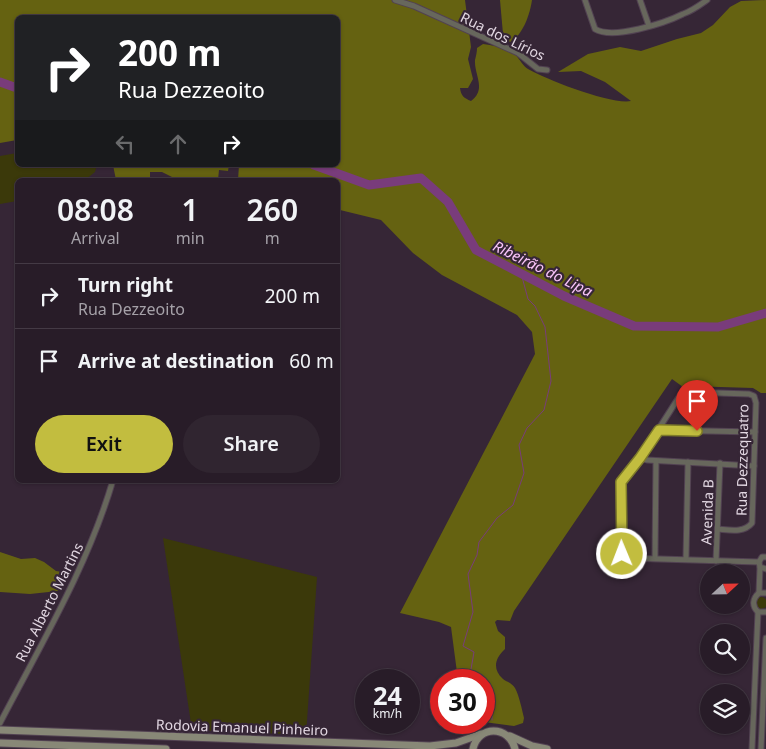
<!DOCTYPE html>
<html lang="en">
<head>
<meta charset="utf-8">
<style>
  body { margin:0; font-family:"Noto Sans",sans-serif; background:#302530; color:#f1f3f6; height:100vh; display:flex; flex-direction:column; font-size:19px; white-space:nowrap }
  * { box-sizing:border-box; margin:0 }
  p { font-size:16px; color:#a5a1a8 }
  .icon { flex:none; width:28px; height:28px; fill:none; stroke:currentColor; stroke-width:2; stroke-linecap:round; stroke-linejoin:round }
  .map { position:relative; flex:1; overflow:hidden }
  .details { position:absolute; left:15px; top:178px; width:325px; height:305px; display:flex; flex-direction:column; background:#281c28; border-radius:8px; box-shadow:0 1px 4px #0004,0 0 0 1px #443a45 }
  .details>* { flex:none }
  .guide { position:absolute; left:15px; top:15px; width:325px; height:152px; border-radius:8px; box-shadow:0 1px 4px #0004,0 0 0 1px #443a45; background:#202124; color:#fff; overflow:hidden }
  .needle { width:32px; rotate:68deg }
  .controls { position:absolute; left:700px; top:564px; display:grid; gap:10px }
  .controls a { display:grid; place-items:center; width:50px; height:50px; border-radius:50%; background:#281c28; box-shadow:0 1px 4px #0004,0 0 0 1px #443a45; font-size:25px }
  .speed { position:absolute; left:355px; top:669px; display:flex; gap:10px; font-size:25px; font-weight:700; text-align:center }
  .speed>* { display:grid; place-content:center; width:65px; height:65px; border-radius:50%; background:#281c28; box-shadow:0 1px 4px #0004,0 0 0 1px #443a45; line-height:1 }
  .speed small { font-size:12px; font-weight:400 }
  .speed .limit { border:8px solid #d22; background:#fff; color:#111 }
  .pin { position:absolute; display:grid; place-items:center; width:42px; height:42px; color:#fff; margin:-51px -21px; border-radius:50% 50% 50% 0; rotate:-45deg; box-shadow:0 0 5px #0007 }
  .pin .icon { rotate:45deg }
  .me { position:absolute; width:55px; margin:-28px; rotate:359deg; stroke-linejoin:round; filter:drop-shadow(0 0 4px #0008) }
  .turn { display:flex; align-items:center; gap:18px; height:105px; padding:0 20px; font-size:22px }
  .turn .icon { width:65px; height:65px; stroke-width:2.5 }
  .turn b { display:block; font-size:35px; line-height:42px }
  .lanes { display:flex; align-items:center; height:48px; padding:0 20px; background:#0003; justify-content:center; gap:25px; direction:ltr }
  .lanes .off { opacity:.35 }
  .eta { display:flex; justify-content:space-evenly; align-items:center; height:85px; text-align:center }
  .eta b { font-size:30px; font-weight:600; line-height:35px }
  .button { display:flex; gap:10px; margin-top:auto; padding:10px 20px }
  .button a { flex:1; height:58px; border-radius:30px; background:#c2bd3f; color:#111; font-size:20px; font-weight:600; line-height:58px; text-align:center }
  .button a+a { background:#302530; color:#f1f3f6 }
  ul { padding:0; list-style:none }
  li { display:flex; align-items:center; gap:15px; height:65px; padding:0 20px; border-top:1px solid #443a45 }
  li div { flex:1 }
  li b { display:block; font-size:19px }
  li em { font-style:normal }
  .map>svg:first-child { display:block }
</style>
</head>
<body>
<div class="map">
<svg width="766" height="749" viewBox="0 0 766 749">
  <rect width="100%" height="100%" fill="#362636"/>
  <!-- green -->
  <g fill="#3b390a">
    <polygon points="17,153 18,165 97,165 95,172 85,180 18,180 17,201 0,204 0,156"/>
    <polygon points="163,538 317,577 306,735 192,730"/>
    <circle cx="761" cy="603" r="6"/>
  </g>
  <!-- forest -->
  <g fill="#656211">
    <path d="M0,0H465L471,47L468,59L473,79L468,88H460C461,96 464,98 471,101C487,89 474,75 475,60C476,56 477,52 477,48L483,44C494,46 508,47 516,55C520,60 523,66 528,69C547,80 612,105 631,101L605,82L581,71L558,72L588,54L620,47L641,51L677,39L701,33L713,25L730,7L741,1L766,0V393H761L753,388L688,386L683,387L672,379L514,611L510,621L497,620L495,622L498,631L505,637V649C495,658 492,669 503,679C507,682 512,683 515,688C519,695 522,710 524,718L523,723L514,726L484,722V680H458L451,627L439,622L400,613L535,354L532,332L517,315L442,275L413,253L381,220L340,210L338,252V180H238L239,165H338V18H18L17,140L0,143Z"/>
    <path d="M500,0H532C530,14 523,35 510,42L504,38L503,34Z"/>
    <polygon points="113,165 229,165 228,171 219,170 218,180 174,180 172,177 162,172 150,172 150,180 116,180"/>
    <polygon points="0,552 21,559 35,558 44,562 56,571 68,573 58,591 30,594 0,592"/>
  </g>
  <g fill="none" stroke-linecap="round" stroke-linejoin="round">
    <!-- stream -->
    <g stroke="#793c7b" stroke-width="1">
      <polyline points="473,680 470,675 474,652 463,646 473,612 468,574 477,555 479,542 497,518 513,505 524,473 519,445 527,428 544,410 551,381 545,327 535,306 528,299 521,273"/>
      <polyline points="484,702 492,711 492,720"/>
    </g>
    <!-- river -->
    <g stroke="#793c7b" stroke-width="9">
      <polyline points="0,82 14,87 18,85"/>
      <polyline points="314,165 369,185 421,178 448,202 476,250 564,296 634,326 718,327 766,313"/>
    </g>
    <defs>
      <g id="minor">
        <polyline points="395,0 414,6 518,53 538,69 547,70"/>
        <path d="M585,0L595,29C613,40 665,23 683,14C692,11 700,5 707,0"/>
        <polyline points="640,0 649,26"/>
        <polyline points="659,430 755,432"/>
        <polyline points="640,458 647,460 754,466"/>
        <path d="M718,529C730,530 744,533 752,523L756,403L754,396L749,394L688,392L681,394L640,458L621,482L622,554L627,558L759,562"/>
        <polyline points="655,557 656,461"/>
        <polyline points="766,557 762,557 759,562 760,567 766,569"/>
        <polyline points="686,558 688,462"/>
        <polyline points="716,561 720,463"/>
        <polyline points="759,593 760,567"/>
        <polyline points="758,612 766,612"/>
        <path d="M0,723C41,644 88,566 113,480"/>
        <path d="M752,749L758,612C752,606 752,599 759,593H766"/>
        <polyline points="761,749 766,638"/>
      </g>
      <g id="secondary">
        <polyline points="0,730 430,746 456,743 481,734"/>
        <polyline points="510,736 532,746 547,749"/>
        <polyline points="0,743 166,749"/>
        <path d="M473,749C478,725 509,725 515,749"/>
      </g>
    </defs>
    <!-- minor casing -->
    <use href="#minor" stroke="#524252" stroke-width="7"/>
    <!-- secondary casing -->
    <use href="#secondary" stroke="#524252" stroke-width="9"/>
    <!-- minor -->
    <use href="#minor" stroke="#67675c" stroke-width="5"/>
    <!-- secondary -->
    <use href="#secondary" stroke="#887" stroke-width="7"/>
  </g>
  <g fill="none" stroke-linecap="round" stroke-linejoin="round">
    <defs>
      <polyline id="route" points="622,554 621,482 640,458 659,430 697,431"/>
    </defs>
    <!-- route casing -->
    <use href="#route" stroke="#7e7b29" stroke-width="12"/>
    <!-- route -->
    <use href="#route" stroke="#c2bd3f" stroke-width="9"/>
  </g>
  <g text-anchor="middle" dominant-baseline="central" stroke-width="4.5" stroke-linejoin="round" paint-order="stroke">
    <!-- street labels -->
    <g font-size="14" fill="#e2d7e2" stroke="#362636">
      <text transform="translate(503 36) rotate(26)">Rua dos Lírios</text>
      <text transform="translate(742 460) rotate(-89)">Rua Dezzequatro</text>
      <text transform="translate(707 512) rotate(-88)">Avenida B</text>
      <text transform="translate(49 602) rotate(-63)">Rua Alberto Martins</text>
      <text transform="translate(242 727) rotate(2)">Rodovia Emanuel Pinheiro</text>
    </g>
    <!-- water labels -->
    <g font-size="15" font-style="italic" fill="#f9c4f9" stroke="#362636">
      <text transform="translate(543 268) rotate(26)">Ribeirão do Lipa</text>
    </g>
  </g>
</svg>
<div class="controls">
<a><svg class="needle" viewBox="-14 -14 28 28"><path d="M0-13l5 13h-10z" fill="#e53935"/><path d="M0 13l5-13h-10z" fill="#a5a1a8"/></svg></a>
<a><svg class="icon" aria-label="search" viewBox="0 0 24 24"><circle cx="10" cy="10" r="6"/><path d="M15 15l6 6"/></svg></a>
<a><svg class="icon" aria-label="layers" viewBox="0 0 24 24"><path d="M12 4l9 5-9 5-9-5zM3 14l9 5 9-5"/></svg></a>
</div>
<div class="speed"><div>24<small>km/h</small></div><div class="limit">30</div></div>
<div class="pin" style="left:697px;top:431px;background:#d93025"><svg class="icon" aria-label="arrive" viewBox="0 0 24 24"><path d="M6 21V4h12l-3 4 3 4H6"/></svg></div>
<svg class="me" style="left:622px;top:554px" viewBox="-20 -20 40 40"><circle r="17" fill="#c2bd3f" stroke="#fff" stroke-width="3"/><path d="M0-11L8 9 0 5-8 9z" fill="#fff"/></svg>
<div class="guide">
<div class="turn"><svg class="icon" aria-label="right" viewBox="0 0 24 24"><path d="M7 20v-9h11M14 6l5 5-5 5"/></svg><div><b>200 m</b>Rua Dezzeoito</div></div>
<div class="lanes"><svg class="icon off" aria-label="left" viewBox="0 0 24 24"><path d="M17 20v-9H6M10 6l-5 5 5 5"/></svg><svg class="icon off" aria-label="ahead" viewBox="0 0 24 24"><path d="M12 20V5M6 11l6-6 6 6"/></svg><svg class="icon" aria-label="right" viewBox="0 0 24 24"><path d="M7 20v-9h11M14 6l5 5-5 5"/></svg></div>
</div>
<section class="details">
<div class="eta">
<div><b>08:08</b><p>Arrival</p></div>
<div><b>1</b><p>min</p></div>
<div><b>260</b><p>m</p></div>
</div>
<ul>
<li><svg class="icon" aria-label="right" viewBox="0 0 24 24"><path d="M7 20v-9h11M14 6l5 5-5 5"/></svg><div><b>Turn right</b><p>Rua Dezzeoito</p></div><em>200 m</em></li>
<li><svg class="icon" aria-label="arrive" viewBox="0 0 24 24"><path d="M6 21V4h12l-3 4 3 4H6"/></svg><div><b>Arrive at destination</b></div><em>60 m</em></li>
</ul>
<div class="button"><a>Exit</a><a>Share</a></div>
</section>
</div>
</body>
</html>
